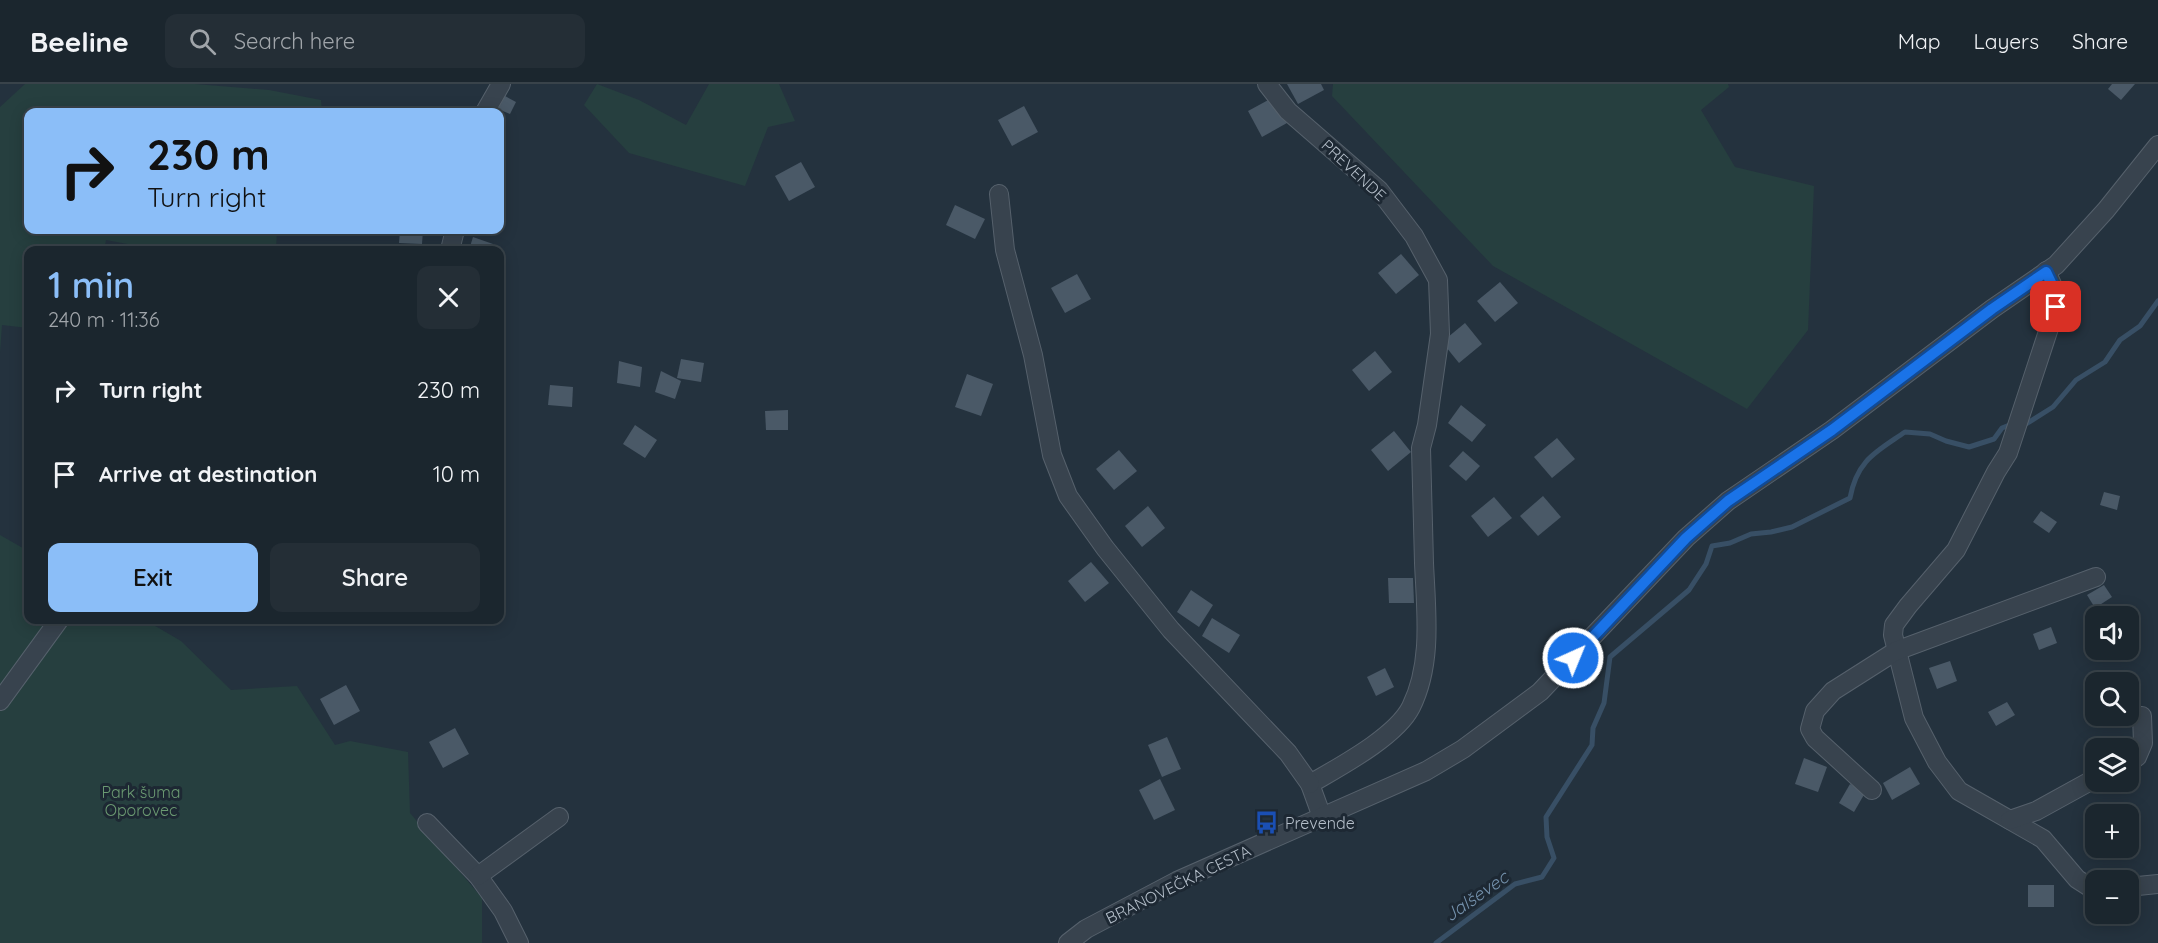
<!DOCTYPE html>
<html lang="en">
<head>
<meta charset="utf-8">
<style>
  body { margin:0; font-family:Quicksand,sans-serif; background:#242e36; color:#f1f3f6; height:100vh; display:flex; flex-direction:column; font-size:22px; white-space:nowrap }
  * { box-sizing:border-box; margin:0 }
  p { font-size:20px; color:#a0a5aa }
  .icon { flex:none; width:33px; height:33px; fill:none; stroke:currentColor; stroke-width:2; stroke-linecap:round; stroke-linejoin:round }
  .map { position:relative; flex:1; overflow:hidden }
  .drawer { position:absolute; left:24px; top:162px; width:480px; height:378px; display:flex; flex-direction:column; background:#1b262e; border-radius:12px; box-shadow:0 3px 15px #0003,0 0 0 2px #39434a }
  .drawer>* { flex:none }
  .hud { position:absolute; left:24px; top:24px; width:480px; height:126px; border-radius:12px; box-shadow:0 3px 15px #0003,0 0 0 2px #39434a; background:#8bbef8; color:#111; overflow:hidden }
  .fabs { position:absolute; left:2085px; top:522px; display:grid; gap:12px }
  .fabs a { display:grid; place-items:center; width:54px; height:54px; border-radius:12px; background:#1b262e; box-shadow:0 3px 15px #0003,0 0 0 2px #39434a; font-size:30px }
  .pin { position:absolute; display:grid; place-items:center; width:51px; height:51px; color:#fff; margin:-26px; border-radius:12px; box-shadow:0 3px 9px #0006 }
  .me { position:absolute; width:66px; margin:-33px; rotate:44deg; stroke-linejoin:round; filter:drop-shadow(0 0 4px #0008) }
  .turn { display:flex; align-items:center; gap:21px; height:126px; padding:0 24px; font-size:27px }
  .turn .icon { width:78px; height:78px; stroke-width:2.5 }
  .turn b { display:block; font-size:42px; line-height:51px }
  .round { display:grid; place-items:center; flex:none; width:63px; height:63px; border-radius:12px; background:#242e36 }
  .head { display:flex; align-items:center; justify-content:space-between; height:102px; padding:0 24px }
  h1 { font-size:36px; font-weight:600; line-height:45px; color:#8bbef8 }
  .action { display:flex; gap:12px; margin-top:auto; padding:12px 24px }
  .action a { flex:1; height:69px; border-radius:12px; background:#8bbef8; color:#111; font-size:24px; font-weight:600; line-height:69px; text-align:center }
  .action a+a { background:#242e36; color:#f1f3f6 }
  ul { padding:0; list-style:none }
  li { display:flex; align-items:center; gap:18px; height:84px; padding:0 24px }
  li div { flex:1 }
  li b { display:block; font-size:22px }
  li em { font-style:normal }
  header { display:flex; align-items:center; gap:36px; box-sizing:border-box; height:84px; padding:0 30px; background:#1b262e; border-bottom:2px solid #39434a }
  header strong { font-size:28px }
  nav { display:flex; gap:33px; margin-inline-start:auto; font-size:21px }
  .search { width:420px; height:54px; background:#242e36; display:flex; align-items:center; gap:15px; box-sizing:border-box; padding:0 21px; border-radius:12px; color:#a0a5aa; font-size:22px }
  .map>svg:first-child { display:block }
</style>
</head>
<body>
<header>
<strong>Beeline</strong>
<div class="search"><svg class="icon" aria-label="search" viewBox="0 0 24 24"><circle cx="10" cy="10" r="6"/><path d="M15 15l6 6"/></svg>Search here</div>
<nav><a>Map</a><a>Layers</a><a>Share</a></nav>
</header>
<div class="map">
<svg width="2158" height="859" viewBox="0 0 2158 859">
  <rect width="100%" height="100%" fill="#24323e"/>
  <!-- green -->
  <g fill="#263f3f">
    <polygon points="25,0 195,0 269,6 321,16 322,28 28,28 28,146 277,146 276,166 160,166 106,156 104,166 28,166 28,244 2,241 0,269 0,23"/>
    <polygon points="597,0 639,16 686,41 709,0 779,0 795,37 768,43 745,102 629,69 584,21"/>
    <polygon points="1333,0 1728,0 1729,3 1701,26 1735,83 1814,102 1808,246 1747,325 1493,182 1332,12"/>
    <polygon points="0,451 28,467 28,536 145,536 181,557 231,606 297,602 335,661 350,657 408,668 410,729 482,814 482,859 0,859"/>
  </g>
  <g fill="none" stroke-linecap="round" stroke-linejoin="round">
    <!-- stream -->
    <g stroke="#384f65" stroke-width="5">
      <polyline points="2026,340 2053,323 2076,296 2105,278 2120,256 2140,242 2158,217"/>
      <path d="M1436,859L1515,800L1542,793L1554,774L1547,753L1546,733L1592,661L1593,644L1604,619L1610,573L1689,506L1706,480L1712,462L1730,459L1751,450L1771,448L1792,443L1850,414C1857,376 1876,368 1905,348L1930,350L1946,357L1969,363L1994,355L2002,344L2012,340"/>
    </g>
  </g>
  <!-- building -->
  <g fill="#4a5967">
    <polygon points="1287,0 1321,0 1324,6 1298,20"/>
    <polygon points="2112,0 2135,0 2121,16 2108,5"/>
    <polygon points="505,12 516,18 510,30 498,25"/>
    <polygon points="1274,13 1287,39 1262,53 1248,27"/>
    <polygon points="1024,22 1038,48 1012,62 998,36"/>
    <polygon points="801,78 815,103 789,117 775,92"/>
    <polygon points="955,121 985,135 975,155 946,141"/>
    <polygon points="400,146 423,146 422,160 399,159"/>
    <polygon points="473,153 493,160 491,166 469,166"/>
    <polygon points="1401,170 1419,191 1396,210 1378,189"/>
    <polygon points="1077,190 1091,215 1065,229 1051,204"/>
    <polygon points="1500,198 1518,219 1495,238 1477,217"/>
    <polygon points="1465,239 1482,260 1459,279 1442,258"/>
    <polygon points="1375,267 1392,288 1369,307 1352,286"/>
    <polygon points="681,275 704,279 701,298 677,294"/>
    <polygon points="619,277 642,283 640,303 617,299"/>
    <polygon points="661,287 681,297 675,315 655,308"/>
    <polygon points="967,290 993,300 981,332 955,323"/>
    <polygon points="550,301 573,303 572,323 548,321"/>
    <polygon points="1461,321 1486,341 1472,358 1448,339"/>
    <polygon points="788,326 788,346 766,346 765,327"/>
    <polygon points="635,341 657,356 645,374 623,360"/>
    <polygon points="1394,347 1411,368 1388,387 1371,366"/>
    <polygon points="1557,354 1575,375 1552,394 1534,373"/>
    <polygon points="1119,366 1137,387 1114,406 1096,385"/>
    <polygon points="1463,367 1480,382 1466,397 1449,382"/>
    <polygon points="2104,408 2120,412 2117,426 2100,421"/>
    <polygon points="1543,412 1561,433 1538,452 1520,432"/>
    <polygon points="1494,413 1512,434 1488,453 1471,432"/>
    <polygon points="1148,422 1165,444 1142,463 1125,442"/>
    <polygon points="2041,427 2057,438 2049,449 2033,438"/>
    <polygon points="1091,478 1109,499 1085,518 1068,497"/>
    <polygon points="1388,494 1413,494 1414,519 1389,519"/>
    <polygon points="2104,501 2112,513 2095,524 2087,511"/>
    <polygon points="1191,506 1213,521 1199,543 1177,528"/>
    <polygon points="1212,534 1240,551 1229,569 1202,552"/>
    <polygon points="2051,543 2057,559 2039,566 2033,550"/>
    <polygon points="1950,577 1957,597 1937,605 1929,584"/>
    <polygon points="1385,584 1394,603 1376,612 1367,593"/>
    <polygon points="346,601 360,627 334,641 320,615"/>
    <polygon points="2007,618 2015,631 1996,642 1988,628"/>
    <polygon points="455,644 469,670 443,684 429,658"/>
    <polygon points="1167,653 1181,685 1162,693 1148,661"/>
    <polygon points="1804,674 1827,683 1818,708 1795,700"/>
    <polygon points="1910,683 1920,700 1892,716 1883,699"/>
    <polygon points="1160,695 1175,726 1154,736 1139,706"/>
    <polygon points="1850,700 1865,709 1854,728 1839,719"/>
    <rect x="2028" y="801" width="26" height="22"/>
  </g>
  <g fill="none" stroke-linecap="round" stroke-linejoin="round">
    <defs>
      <g id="minor">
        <path d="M1267,0L1288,27L1379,106L1414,152L1438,196L1440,250L1427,341L1421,364C1422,403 1423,441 1424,479C1426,526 1433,579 1411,623C1396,653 1339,683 1310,700L1322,733"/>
        <polyline points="485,28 501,0"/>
        <polyline points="999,110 1005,166 1033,271 1052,371 1068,412 1105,464 1171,546 1288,669 1310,700"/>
        <polyline points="450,166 455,146"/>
        <polyline points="2046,187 2055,207 2056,223 2008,369 1996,388 1956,466 1908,522 1894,541 1893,551 1914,634 1937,678 1959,707 2043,755 2077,795 2091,804 2096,804"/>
        <polyline points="0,617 59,536"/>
        <polyline points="2128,677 2137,673 2143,659 2142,632"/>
        <polyline points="1872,706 1815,654 1810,645 1815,627 1833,607 1896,567 2096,493"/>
        <polyline points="2010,736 2036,727 2096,694"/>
        <polyline points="427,739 478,792 503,827 519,859"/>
        <polyline points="478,792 559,733"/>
        <polyline points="2128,803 2158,800"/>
        <polyline points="1068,859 1086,845 1177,797 1426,687 1463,665 1540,608 1686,454 1728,417 1832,346 1992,225 2056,181 2106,126 2158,61"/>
      </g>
    </defs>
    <!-- minor casing -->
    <use href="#minor" stroke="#56616c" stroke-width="20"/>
    <!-- minor -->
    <use href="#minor" stroke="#38434e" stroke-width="18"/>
  </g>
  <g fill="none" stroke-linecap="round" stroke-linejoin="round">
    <defs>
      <polyline id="route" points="1573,574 1686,454 1728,417 1832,346 1992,225 2046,188 2055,207 2056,223"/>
    </defs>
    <!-- route casing -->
    <use href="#route" stroke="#114b97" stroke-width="15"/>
    <!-- route -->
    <use href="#route" stroke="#1a73e8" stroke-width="10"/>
  </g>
  <!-- icons -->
  <defs>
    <symbol id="bus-bare" viewBox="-9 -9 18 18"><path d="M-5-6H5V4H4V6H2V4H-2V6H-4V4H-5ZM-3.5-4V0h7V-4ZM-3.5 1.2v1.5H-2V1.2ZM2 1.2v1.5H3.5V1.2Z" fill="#1a4fb4" stroke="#1d2833" stroke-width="2.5" paint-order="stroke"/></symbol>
  </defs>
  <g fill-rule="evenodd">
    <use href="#bus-bare" x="1250" y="722" width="33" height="33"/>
  </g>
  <g text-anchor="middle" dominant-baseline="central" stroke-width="6" stroke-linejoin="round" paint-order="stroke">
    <!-- street labels -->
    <g font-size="16" fill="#b4bec9" stroke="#1d2833">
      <text transform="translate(1354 86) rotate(43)">PREVENDE</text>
      <text transform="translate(1178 800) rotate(-26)">BRANOVEČKA CESTA</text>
    </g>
    <!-- park labels -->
    <g font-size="16" fill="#6b9a72" stroke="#1d2833">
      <text x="141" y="708">Park šuma<tspan x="141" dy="18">Oporovec</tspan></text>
    </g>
    <!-- poi labels -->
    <g font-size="16" fill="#b4bec9" stroke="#1d2833" text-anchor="start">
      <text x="1285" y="739">Prevende</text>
    </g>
    <!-- water labels -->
    <g font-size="18" font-style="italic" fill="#7491ac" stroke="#1d2833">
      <text transform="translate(1476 812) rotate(-35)">Jalševec</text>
    </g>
  </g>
</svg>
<div class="fabs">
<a><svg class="icon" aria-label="sound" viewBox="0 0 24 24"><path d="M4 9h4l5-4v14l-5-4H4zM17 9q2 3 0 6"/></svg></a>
<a><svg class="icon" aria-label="search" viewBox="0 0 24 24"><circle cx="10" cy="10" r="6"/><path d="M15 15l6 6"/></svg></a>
<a><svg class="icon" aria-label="layers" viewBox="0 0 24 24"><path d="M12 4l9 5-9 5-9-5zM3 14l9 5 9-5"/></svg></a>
<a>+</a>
<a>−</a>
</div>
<div class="pin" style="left:2056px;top:223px;background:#d93025"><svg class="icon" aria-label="arrive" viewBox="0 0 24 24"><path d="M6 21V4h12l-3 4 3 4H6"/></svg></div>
<svg class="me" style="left:1573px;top:574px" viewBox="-20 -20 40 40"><circle r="17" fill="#1a73e8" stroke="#fff" stroke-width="3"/><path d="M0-11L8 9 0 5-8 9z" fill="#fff"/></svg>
<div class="hud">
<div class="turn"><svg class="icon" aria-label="right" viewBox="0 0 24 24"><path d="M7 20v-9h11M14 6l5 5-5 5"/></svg><div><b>230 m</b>Turn right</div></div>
</div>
<section class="drawer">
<div class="head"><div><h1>1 min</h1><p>240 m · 11:36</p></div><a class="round"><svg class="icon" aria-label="close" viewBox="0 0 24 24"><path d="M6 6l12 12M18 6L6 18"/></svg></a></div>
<ul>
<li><svg class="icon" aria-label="right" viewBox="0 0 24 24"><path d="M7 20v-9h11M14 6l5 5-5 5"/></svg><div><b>Turn right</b></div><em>230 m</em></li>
<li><svg class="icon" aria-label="arrive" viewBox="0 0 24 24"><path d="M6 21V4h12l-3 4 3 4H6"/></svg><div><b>Arrive at destination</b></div><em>10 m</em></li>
</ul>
<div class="action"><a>Exit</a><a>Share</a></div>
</section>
</div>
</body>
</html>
